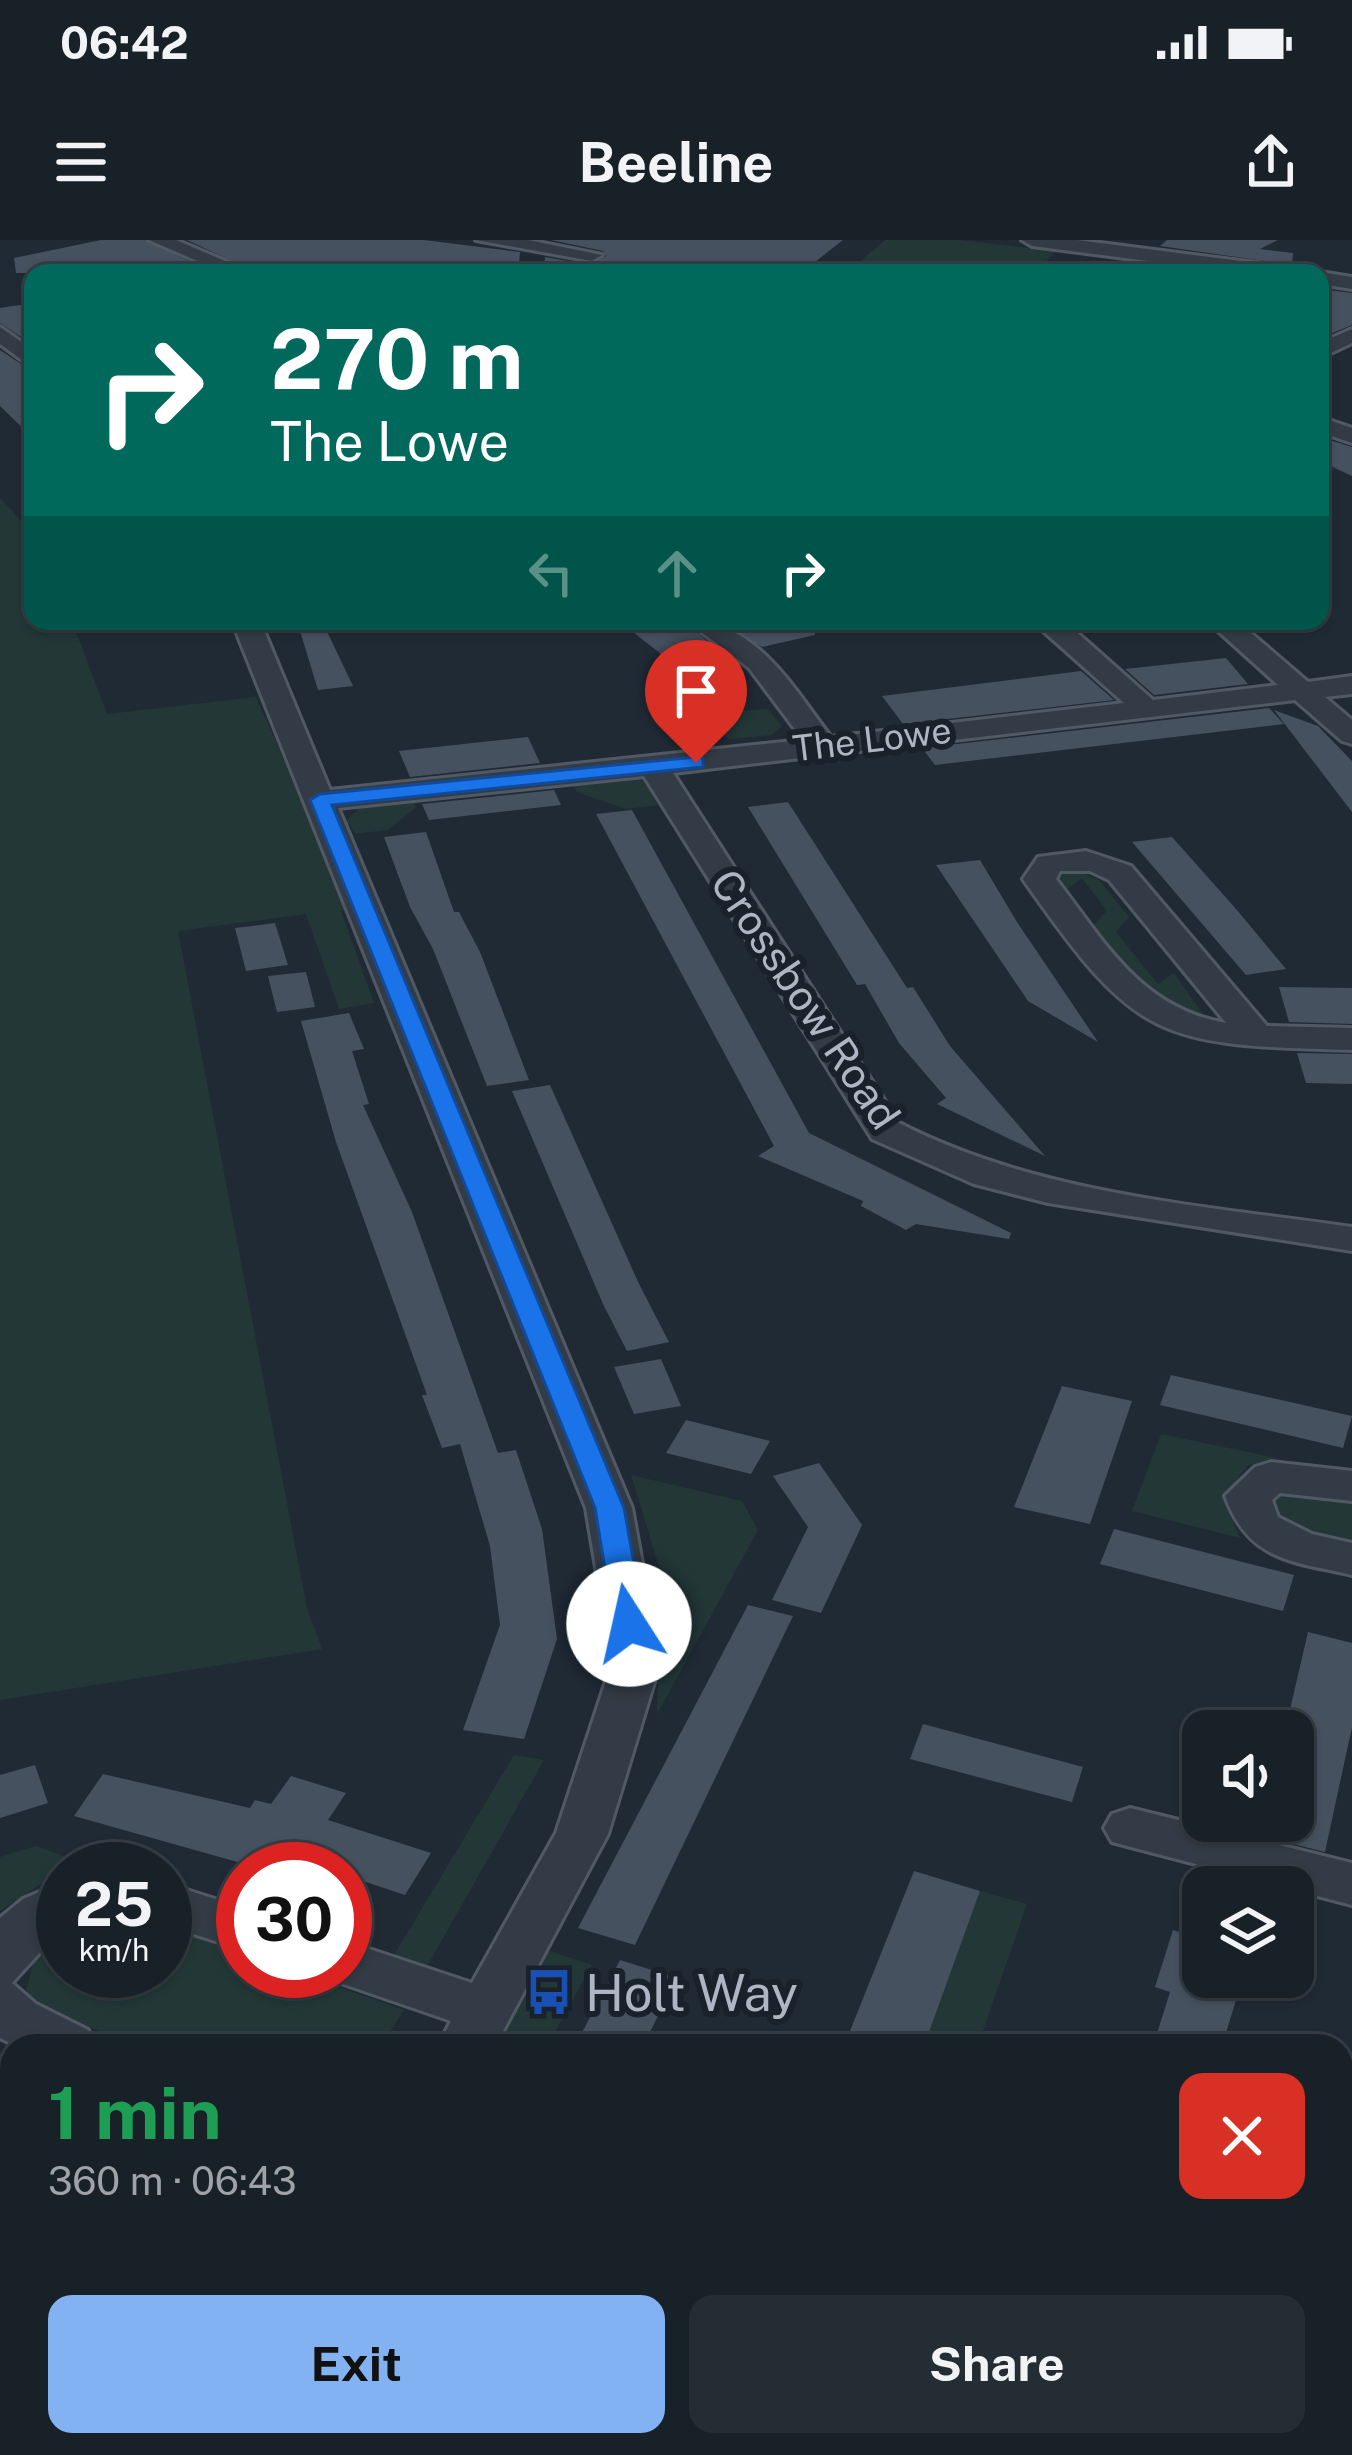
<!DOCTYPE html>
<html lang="en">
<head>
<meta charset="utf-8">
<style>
  body { margin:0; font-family:"Public Sans",sans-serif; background:#252d34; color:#f1f3f6; height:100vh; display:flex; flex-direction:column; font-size:45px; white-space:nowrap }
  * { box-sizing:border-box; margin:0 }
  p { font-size:39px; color:#9fa3a8 }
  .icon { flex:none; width:66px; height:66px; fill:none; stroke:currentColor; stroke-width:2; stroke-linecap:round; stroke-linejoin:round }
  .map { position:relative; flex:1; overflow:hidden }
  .side { position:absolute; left:0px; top:1794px; width:1353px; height:423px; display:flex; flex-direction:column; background:#182028; border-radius:36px 36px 0 0; box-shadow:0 3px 9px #0004,0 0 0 3px #363e45 }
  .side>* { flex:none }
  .banner { position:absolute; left:24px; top:24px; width:1305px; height:366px; border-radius:24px; box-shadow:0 3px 9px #0004,0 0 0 3px #363e45; background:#00695c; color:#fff; overflow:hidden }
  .fabs { position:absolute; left:1182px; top:1470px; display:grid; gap:24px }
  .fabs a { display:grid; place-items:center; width:132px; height:132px; border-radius:24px; background:#182028; box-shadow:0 3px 9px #0004,0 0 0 3px #363e45; font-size:60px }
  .speed { position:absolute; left:36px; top:1602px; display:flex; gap:24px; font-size:60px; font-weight:700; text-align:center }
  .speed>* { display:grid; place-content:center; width:156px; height:156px; border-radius:50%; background:#182028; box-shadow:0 3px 9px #0004,0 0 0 3px #363e45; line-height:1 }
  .speed small { font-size:30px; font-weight:400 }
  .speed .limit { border:18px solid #d22; background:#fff; color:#111 }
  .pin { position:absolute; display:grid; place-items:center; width:102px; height:102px; color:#fff; margin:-123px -51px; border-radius:50% 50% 50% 0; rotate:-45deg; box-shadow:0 0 12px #0007 }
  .pin .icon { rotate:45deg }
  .me { position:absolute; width:132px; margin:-66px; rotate:350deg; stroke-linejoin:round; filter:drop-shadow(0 0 9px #0008) }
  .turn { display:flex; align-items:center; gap:42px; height:252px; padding:0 48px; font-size:54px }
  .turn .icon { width:156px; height:156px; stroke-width:2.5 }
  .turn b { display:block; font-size:84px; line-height:102px }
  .lanes { display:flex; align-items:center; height:114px; padding:0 48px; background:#0003; justify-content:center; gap:60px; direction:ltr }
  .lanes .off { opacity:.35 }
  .round { display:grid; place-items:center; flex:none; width:126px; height:126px; border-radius:24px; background:#252d34 }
  .summary { display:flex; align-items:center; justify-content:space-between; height:204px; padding:0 48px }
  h1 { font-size:72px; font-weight:700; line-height:90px; color:#1e9e55 }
  .primary-button { display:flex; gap:24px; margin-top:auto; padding:24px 48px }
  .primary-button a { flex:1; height:138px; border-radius:24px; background:#83b2f2; color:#111; font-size:48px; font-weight:700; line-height:138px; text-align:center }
  .primary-button a+a { background:#252d34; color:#f1f3f6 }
  .status { display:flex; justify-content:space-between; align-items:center; height:84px; padding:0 60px; background:#182028; direction:ltr }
  .status svg { height:33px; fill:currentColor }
  header { display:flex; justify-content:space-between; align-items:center; height:156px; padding:0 48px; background:#182028; font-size:54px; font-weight:700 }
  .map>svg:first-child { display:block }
</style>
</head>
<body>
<div class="status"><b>06:42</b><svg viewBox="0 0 49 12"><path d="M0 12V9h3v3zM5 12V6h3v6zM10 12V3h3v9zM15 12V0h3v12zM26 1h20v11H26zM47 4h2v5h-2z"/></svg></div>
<header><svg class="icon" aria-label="menu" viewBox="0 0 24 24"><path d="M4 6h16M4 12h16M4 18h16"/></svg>Beeline<svg class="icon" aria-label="share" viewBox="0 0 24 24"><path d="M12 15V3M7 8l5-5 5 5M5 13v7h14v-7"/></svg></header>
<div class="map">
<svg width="1352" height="2215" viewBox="0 0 1352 2215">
  <rect width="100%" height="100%" fill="#202a35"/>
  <!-- green -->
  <g fill="#233737">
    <polygon points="885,0 960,0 1056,11 1035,33 941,33 858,23"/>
    <polygon points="0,258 33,293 33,381 72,381 107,474 256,457 350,669 341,671 374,763 339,769 306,674 178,691 307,1368 322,1409 0,1460"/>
    <polygon points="768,469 782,486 772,495 728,499 718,484 730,472"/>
    <polygon points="630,535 644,541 658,565 626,569 577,552 571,542"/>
    <polygon points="412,557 416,567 388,590 355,594 346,580 366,562"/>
    <path d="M1082,633L1099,640L1129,677L1116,692L1158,744L1174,733L1202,773C1159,782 1115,716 1092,686L1107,671L1082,638L1065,651L1055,640L1057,634Z"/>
    <path d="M1161,1194L1277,1218L1249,1225C1224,1249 1227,1269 1240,1298L1132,1271Z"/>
    <polygon points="631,1235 742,1261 758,1290 657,1474 661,1333"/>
    <polygon points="1285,1246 1352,1257 1352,1302 1283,1282 1273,1263"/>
    <polygon points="514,1515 544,1520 426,1728 393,1717"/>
    <polygon points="36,1606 91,1626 63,1629 0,1671 0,1617"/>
    <polygon points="980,1651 1027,1664 983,1791 1032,1806 924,1806"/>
    <polygon points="63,1683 63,1731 165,1731 165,1686 243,1714 243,1731 293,1731 404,1770 381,1806 139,1806 35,1767 26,1753 35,1713"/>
    <polygon points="544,1709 592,1725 547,1806 487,1806"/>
  </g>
  <!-- building -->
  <g fill="#46515f">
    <polygon points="101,0 145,0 214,33 16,33 14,18"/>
    <polygon points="187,0 424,0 520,12 518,33 257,33"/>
    <polygon points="551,0 843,0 801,33 544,33 545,17 591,25 606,16 603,11"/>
    <polygon points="1167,0 1278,0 1260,9 1293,13 1292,25 1160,6"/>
    <polygon points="1320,49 1352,53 1352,85 1320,98"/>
    <polygon points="33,63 33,105 0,83 0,68"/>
    <polygon points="0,110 33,132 33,198 0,166"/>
    <polygon points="1320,197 1352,207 1352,236 1320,221"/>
    <polygon points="297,381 322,381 353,446 318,450"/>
    <polygon points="619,381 683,381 724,415 708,418 743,466 736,473"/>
    <polygon points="717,381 814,381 815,395 762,407"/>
    <polygon points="1226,418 1248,444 1154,455 1125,429"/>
    <polygon points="1081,431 1114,460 903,484 882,456"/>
    <polygon points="1269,468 1284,484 935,525 922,508"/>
    <polygon points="1274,470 1318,486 1352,521 1352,572"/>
    <polygon points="528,497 540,523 410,537 399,511"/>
    <polygon points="554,550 561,565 429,580 422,564"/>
    <polygon points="788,562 907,748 913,747 950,806 1045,916 937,864 946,858 899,803 865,744 857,745 748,567"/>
    <polygon points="632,570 809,893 1011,993 1009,999 916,984 906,990 861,966 863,961 758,916 774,906 596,574"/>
    <polygon points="426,592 454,672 459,672 480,712 529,840 487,846 433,709 410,667 384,597"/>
    <polygon points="1172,597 1237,670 1286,729 1246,735 1132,602"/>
    <polygon points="980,620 1017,682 1098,802 1028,761 936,625"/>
    <polygon points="275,683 288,725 246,731 235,688"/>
    <polygon points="306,732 315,767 277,772 268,736"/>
    <polygon points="1279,747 1352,748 1352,784 1289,782"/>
    <polygon points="349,773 364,809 352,811 369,864 363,865 412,972 498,1213 516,1210 542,1289 557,1399 524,1499 463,1490 500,1385 490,1306 460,1204 442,1208 422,1155 427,1155 336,902 301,781"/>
    <polygon points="1297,813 1352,814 1352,844 1306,843"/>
    <polygon points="550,845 639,1044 669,1102 627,1111 603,1064 512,851"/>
    <polygon points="661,1119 681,1166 634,1174 614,1127"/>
    <polygon points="1171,1135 1352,1176 1343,1208 1160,1165"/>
    <polygon points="1062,1146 1132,1161 1090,1284 1014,1267"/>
    <polygon points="686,1180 770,1201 751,1234 666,1213"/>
    <polygon points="819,1223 862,1285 821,1373 772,1360 808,1287 773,1236"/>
    <polygon points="1114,1289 1294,1335 1283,1371 1100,1324"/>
    <polygon points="748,1365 793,1376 635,1705 578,1688"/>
    <polygon points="1308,1392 1352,1403 1352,1487 1325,1612 1293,1604 1293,1491 1285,1491"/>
    <polygon points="923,1484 1083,1527 1072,1562 910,1519"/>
    <polygon points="35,1525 48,1563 0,1578 0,1535"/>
    <polygon points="103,1534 250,1568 255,1560 271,1564 291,1536 346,1553 328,1580 431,1613 405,1655 345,1635 345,1629 302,1621 296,1629 262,1629 74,1576"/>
    <polygon points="914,1631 980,1651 924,1806 844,1806"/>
    <polygon points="1196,1670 1203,1671 1203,1737 1243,1737 1222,1806 1153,1806 1170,1752 1155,1747 1173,1690 1188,1695"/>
    <polygon points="620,1720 677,1738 643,1806 575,1806"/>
  </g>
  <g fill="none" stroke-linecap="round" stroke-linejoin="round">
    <defs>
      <g id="minor">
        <polygon points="149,0 176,0 253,33 225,33"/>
        <polygon points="476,0 528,0 602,15 592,21"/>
        <polygon points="1022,0 1077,0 1287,27 1297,33 1241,33 1032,6"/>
        <polygon points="1320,32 1352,37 1352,49 1320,44 1316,33"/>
        <polygon points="0,87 33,110 33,128 0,104"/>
        <polygon points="1352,89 1352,103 1320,118 1320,103"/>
        <polygon points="1320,177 1352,188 1352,203 1320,192"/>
        <path d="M232,381H260L330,550L803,500L749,428L687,381C757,381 792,447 831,497L1124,463L1032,381H1064L1153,460L1278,445L1207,381H1237L1308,442L1352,436V454L1325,457L1352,480V504L1342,501L1295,460L673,533L899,883C1040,955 1198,965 1352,987V1011L1048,963L974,944L872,899L644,536L338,568L632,1268L660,1423L608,1594L495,1806H438L451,1781L326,1738L322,1731H345V1701L472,1743L556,1593L612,1423L586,1268Z"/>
        <path d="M1086,611L1131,626L1267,786L1352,788V810C1157,805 1136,801 1023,639L1038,617ZM1060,631H1090L1109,640L1226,783C1140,768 1105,702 1056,639Z"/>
        <path d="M1271,1222L1352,1231V1261L1280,1253L1272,1260L1278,1277L1312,1294L1352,1303V1335C1291,1321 1249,1321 1225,1256L1255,1227Z"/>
        <polygon points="1130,1568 1352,1623 1352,1665 1112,1602 1104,1588 1112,1574"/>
        <polygon points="63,1642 63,1687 12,1743 36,1764 88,1790 96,1806 16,1806 0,1798 0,1678 23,1659"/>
        <polygon points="165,1643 243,1668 243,1710 165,1685"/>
        <polygon points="1352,1925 1352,2025 1341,2029 1341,1929"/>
        <polygon points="0,2102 12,2105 12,2163 0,2160"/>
        <polygon points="1341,2119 1352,2123 1352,2181 1341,2177"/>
        <polygon points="200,2205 265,2205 261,2215 196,2215"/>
        <polygon points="911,2205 975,2205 972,2215 908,2215"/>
      </g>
    </defs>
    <!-- minor casing -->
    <use href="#minor" stroke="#515964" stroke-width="6"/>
    <!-- minor -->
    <use href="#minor" fill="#333c46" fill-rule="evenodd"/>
  </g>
  <!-- route -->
  <polygon fill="#1a73e8" stroke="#114b97" stroke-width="3" points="696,517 703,518 703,527 332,565 624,1268 645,1384 629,1395 614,1384 595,1268 310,560 320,554"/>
  <!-- icons -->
  <defs>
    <symbol id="bus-bare" viewBox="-9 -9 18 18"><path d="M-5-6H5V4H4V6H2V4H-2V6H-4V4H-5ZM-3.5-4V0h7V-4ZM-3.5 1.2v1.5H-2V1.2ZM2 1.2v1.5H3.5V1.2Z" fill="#1a4fb4" stroke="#19212a" stroke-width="2.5" paint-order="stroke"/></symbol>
  </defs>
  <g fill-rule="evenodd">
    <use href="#bus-bare" x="516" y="1719" width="66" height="66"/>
  </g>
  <g text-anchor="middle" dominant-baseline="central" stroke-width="12" stroke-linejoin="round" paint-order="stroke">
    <!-- far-street labels -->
    <g font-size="36" fill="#adb6c3" stroke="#19212a">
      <text transform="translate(872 499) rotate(-7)">The Lowe</text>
    </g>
    <!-- street labels -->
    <g font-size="42" fill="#adb6c3" stroke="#19212a">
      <text transform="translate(806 759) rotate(56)">Crossbow Road</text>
    </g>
    <!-- near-poi labels -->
    <g font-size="51" fill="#adb6c3" stroke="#19212a" text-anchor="start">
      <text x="585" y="1752">Holt Way</text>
    </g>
  </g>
</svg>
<div class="fabs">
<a><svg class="icon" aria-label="sound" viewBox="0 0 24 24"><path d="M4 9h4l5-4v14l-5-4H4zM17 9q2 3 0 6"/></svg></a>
<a><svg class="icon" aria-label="layers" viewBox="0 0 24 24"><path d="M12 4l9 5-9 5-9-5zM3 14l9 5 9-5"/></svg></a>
</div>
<div class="speed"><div>25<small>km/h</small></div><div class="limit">30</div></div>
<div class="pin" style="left:696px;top:523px;background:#d93025"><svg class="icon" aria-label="arrive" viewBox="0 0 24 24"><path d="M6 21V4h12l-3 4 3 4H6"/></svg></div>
<svg class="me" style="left:629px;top:1384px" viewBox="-20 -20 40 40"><circle r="19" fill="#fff"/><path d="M0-13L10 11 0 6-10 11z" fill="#1a73e8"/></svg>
<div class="banner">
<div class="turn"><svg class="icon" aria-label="right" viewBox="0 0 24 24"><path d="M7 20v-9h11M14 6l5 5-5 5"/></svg><div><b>270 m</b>The Lowe</div></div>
<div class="lanes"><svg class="icon off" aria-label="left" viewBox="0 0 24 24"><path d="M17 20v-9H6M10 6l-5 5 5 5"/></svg><svg class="icon off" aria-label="ahead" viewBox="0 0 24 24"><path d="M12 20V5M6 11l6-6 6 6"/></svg><svg class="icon" aria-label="right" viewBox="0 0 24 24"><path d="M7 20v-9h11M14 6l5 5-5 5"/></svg></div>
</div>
<section class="side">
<div class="summary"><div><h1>1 min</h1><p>360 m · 06:43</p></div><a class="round" style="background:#d93025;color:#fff"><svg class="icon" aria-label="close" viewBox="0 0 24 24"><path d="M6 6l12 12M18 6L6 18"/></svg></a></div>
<div class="primary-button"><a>Exit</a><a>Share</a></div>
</section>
</div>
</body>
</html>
